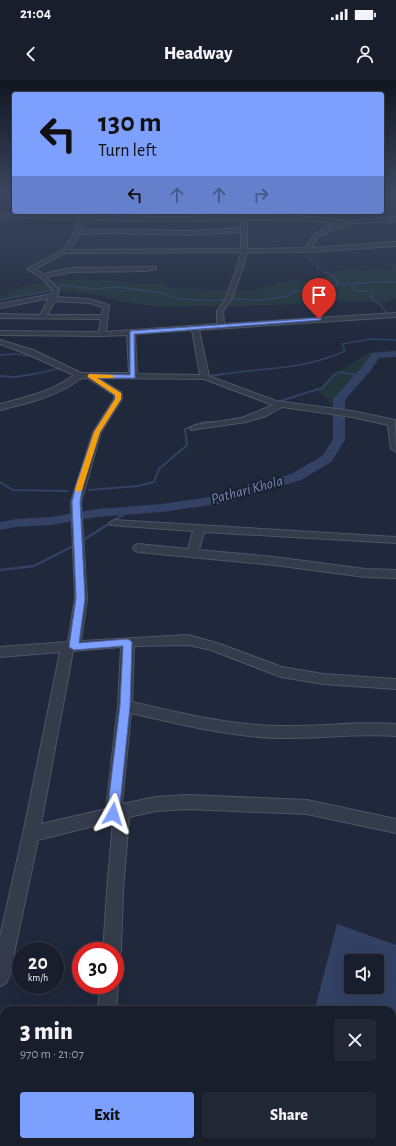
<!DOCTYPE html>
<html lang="en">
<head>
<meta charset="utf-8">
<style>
  body { margin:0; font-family:"Alegreya Sans",sans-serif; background:#212734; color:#f1f3f6; height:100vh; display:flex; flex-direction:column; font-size:15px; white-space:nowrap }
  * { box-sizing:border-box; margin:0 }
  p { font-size:13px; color:#9fa2a9 }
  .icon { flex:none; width:22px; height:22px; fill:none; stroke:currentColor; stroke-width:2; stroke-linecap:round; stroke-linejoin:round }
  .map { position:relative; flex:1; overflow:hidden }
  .side { position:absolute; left:0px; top:926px; width:396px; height:140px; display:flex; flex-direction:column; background:#181e2c; border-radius:12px 12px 0 0; box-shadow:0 4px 16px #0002,0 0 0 1px #363c48 }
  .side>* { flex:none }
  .hud { position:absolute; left:12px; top:12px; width:372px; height:122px; border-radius:4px; box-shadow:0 4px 16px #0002,0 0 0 1px #363c48; background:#7d9ffe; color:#111; overflow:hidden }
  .fabs { position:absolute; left:344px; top:874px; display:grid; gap:8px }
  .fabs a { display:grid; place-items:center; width:40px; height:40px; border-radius:4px; background:#181e2c; box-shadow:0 4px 16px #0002,0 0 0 1px #363c48; font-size:20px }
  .speed { position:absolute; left:12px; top:862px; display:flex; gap:8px; font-size:20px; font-weight:700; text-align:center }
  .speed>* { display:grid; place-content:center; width:52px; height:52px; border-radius:50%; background:#181e2c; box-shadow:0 4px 16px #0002,0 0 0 1px #363c48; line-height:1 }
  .speed small { font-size:10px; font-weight:400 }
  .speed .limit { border:6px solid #d22; background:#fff; color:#111 }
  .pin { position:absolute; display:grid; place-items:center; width:34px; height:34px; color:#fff; margin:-41px -17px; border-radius:50% 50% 50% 0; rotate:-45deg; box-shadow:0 0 4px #0007 }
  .pin .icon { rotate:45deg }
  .me { position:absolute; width:44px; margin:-22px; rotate:6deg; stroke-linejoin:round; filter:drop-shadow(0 0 3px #0008) }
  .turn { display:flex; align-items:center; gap:14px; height:84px; padding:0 20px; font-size:18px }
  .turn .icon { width:52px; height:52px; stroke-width:2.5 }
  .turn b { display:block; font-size:28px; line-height:34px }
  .lanes { display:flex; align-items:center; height:38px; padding:0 20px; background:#0003; justify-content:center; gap:20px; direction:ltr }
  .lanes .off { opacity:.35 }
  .round { display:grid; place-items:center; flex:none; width:42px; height:42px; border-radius:4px; background:#212734 }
  .summary { display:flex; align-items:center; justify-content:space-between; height:68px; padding:0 20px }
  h1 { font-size:24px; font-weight:800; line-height:30px }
  .primary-button { display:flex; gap:8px; margin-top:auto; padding:8px 20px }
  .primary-button a { flex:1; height:46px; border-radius:4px; background:#7d9ffe; color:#111; font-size:16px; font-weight:800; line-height:46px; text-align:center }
  .primary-button a+a { background:#212734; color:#f1f3f6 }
  .status { display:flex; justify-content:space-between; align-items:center; height:28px; padding:0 20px; background:#181e2c; direction:ltr }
  .status svg { height:11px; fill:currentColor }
  header { display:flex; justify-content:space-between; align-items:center; height:52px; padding:0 20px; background:#181e2c; font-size:18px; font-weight:800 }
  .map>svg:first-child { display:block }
</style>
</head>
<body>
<div class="status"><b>21:04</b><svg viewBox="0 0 49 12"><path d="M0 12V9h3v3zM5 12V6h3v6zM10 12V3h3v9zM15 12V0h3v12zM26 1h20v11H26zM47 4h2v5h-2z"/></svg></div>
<header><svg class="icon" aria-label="back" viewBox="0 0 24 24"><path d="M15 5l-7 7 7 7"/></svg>Headway<svg class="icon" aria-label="person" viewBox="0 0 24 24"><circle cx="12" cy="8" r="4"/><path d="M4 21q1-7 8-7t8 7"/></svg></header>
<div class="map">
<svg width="396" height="1066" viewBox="0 0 396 1066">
  <rect width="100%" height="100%" fill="#20283b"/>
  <!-- green -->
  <g fill="#22363c">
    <polygon points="329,138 378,138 378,140 347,143 349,150 333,151 329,154 329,157 315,158 324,150 320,149 330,140"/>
    <path d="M390,184H396V218L388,222L324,221L279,225L160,227L122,222L97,215L56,210L0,220V216L10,214L6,212L21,208L22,206L65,200H113L128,203L149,204L164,202L166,208L255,211C280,198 295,203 320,199C325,198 327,197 330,194C338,189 358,188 367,191L369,189L394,190Z"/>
    <path d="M396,270V274L376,275C366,290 346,316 331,324L317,310L322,308L335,294L368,273Z"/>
  </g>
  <!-- water -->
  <path fill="#324164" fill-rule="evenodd" d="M337,844L396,865V959L392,970V930H326L316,924ZM351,881H377V907H351Z"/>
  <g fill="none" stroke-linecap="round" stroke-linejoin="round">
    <!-- stream-far4 -->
    <g stroke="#324164" stroke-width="1">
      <polyline points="0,114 14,115"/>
      <polyline points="382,116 396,117"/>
      <polyline points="382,128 390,121 396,119"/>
      <polyline points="365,132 372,133"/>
      <polyline points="350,141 375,132"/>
      <polyline points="320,149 330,140 330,132"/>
      <polyline points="308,165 315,154 322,150 320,149 327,150"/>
      <polyline points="310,175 311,181 317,185 318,189 327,193"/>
    </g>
    <!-- stream-far3 -->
    <g stroke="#324164" stroke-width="1.5">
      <path d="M337,204C357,204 376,201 396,202"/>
      <polyline points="351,205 356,211 372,211 373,215 370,218 379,223 389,235"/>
      <polyline points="57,208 64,205 93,209 116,207 158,212 180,219 214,221 225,219 262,220 287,216 295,211 323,209 336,206 337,201 330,194 324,192"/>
      <polyline points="0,220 49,211 52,209"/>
      <polyline points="361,239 396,237"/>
      <polyline points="0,275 16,274 36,277"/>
      <polyline points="112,293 123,294"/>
      <polyline points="30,295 61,288"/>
      <path d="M217,295C263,287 301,291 345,271L342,264L372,259L396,260"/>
      <polyline points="334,295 339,292 358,295"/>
    </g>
    <!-- stream-far2 -->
    <g stroke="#324164" stroke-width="2">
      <polyline points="120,294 123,294"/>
      <polyline points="351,294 360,295"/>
      <polyline points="0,296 15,297 34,294"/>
      <polyline points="209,296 223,294"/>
      <polyline points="280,321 322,308 335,294"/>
      <polyline points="225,341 249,336"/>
      <polyline points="0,402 13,410 68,411"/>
      <polyline points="89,410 138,406 154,402 159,389 187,365 185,349 204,342 218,342"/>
    </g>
    <!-- stream-far1 -->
    <g stroke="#324164" stroke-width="2.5">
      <polyline points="85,459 132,429"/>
      <polyline points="0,490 34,486 71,467"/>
    </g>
    <!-- stream -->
    <g stroke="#324164" stroke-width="4">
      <polyline points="392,987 396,981"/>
      <polyline points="367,1066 368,1062"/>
    </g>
    <!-- river -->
    <polygon fill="#324164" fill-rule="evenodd" points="396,271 396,277 379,278 371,290 345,320 345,360 331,382 301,400 225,423 162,432 97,437 51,445 16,447 0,450 0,442 16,439 51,437 97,429 162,424 223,415 291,394 322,376 333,360 333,319 335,317 363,286 372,273"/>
    <defs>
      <g id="minor">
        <path d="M0,134L175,137L257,135L302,136L347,141L396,137V141L343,144L319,156L311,168L396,162V166L307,172H247L244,185L231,220L223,231L224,244L396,233V237L199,250L209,296L276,321L352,331L395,340L396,372L391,369L388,345L352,337L282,327L266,336L246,342L191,350L190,348L195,345L242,338L273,325L204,299L98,298L121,312L122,319L101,352L81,422L87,518L81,561L188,555L217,563L282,587L323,594L396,599V609L323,604L281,597L211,570L188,565L134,566L132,622C180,633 228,645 277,646C317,647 356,641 396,644V656C355,653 315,659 275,658C226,656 179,644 131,633L122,724L156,717L187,715L307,720L396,739V753L307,734L187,729L156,731L129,737L123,811L121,871L118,877L115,879V871H103L107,811L113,741L38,760L9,897L6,903L0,906V857L23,754L60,572L0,577V567L68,562L75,518L71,422L93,352L114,319V315L87,298C79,297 75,303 68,307C47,319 23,324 0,330V324C27,317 51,312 74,295L27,274L0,264V260L33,270L81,293H129L127,255L102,256L0,255V251L99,252L101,239L0,238V234L40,235L49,218L0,228V224L52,214L53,210L40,197L27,189L65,169L81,139L0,138ZM87,139C116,140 145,141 175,141C229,140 282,137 336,143L315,154L305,168L247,169V142L244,140L241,142V148L189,151L115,149L81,150ZM241,152V169L70,170L79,154L115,153L189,155ZM241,172L238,185L225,220L217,231V244L106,252L109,225L89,219L57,217L59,210L46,197L72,192L146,191L156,189V187L72,188L43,194L35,189L65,173ZM55,221L89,223L103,227L102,235H47ZM192,250L200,295L137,294L135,254ZM121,567L118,626L106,729L41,744L73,571Z"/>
        <polygon points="114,440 396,457 396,463 204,452 199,470 274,477 365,489 396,490 396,498 365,497 274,485 138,472 134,470 133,468 134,466 138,464 188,469 193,451 110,445 109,443"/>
        <polygon points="115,898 118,905 116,930 98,930 100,905 115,905"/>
        <rect x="392" y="1037" width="4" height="20"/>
        <polygon points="0,1052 4,1052 4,1062 15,1062 14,1066 0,1066"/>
        <rect x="109" y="1062" width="20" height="4"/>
      </g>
    </defs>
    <!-- minor casing -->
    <use href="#minor" stroke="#4f5566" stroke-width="2"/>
    <!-- minor -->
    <use href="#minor" fill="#343b4b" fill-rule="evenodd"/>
  </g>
  <!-- sky -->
  <linearGradient id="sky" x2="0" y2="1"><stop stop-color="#121620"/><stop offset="0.43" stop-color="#3c4860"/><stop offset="1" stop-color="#3c4860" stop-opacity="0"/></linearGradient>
  <rect width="396" height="261" fill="url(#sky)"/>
  <!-- route -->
  <polygon fill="#7d9ffe" stroke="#5167a5" points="319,238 321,238 321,240 134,254 135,298 97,298 121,313 121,319 100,352 83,405 80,422 85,518 79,563 128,559 132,562 130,626 119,734 117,738 113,739 109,738 107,734 120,626 123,566 74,570 69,567 76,518 72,422 76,405 94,352 115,319 115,315 87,296 90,294 130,295 130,251"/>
  <!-- slow -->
  <polygon fill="#f59e0b" points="90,294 113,295 113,298 97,298 121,313 121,319 100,352 82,410 78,412 75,410 94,352 115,319 115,315 88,297 88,295"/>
  <g text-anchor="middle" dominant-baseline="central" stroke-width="4" stroke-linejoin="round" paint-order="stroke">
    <!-- water labels -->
    <g font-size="15" font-style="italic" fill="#7487b2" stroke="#192030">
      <text transform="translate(247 410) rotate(-15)">Pathari Khola</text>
    </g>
  </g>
</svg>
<div class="fabs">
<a><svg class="icon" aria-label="sound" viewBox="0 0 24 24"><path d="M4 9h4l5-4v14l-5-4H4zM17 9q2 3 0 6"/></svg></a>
</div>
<div class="speed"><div>20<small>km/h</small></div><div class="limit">30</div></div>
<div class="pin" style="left:319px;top:239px;background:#d93025"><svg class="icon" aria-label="arrive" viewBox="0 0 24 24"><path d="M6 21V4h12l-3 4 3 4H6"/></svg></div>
<svg class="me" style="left:113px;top:734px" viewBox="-20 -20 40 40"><path d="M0-17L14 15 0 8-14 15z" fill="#7d9ffe" stroke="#fff" stroke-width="4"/></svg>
<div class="hud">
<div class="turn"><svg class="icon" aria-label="left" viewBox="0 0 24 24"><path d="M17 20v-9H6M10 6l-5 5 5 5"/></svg><div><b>130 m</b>Turn left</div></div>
<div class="lanes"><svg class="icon" aria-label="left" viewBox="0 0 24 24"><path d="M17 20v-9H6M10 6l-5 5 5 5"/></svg><svg class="icon off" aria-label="ahead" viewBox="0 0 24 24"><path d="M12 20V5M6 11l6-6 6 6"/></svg><svg class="icon off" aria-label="ahead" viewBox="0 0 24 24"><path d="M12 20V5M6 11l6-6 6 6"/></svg><svg class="icon off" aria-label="right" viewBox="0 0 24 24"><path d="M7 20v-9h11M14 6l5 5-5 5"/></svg></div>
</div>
<section class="side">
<div class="summary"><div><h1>3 min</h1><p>970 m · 21:07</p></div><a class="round"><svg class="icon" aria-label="close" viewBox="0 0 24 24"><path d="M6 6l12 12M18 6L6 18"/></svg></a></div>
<div class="primary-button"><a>Exit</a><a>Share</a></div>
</section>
</div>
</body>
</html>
